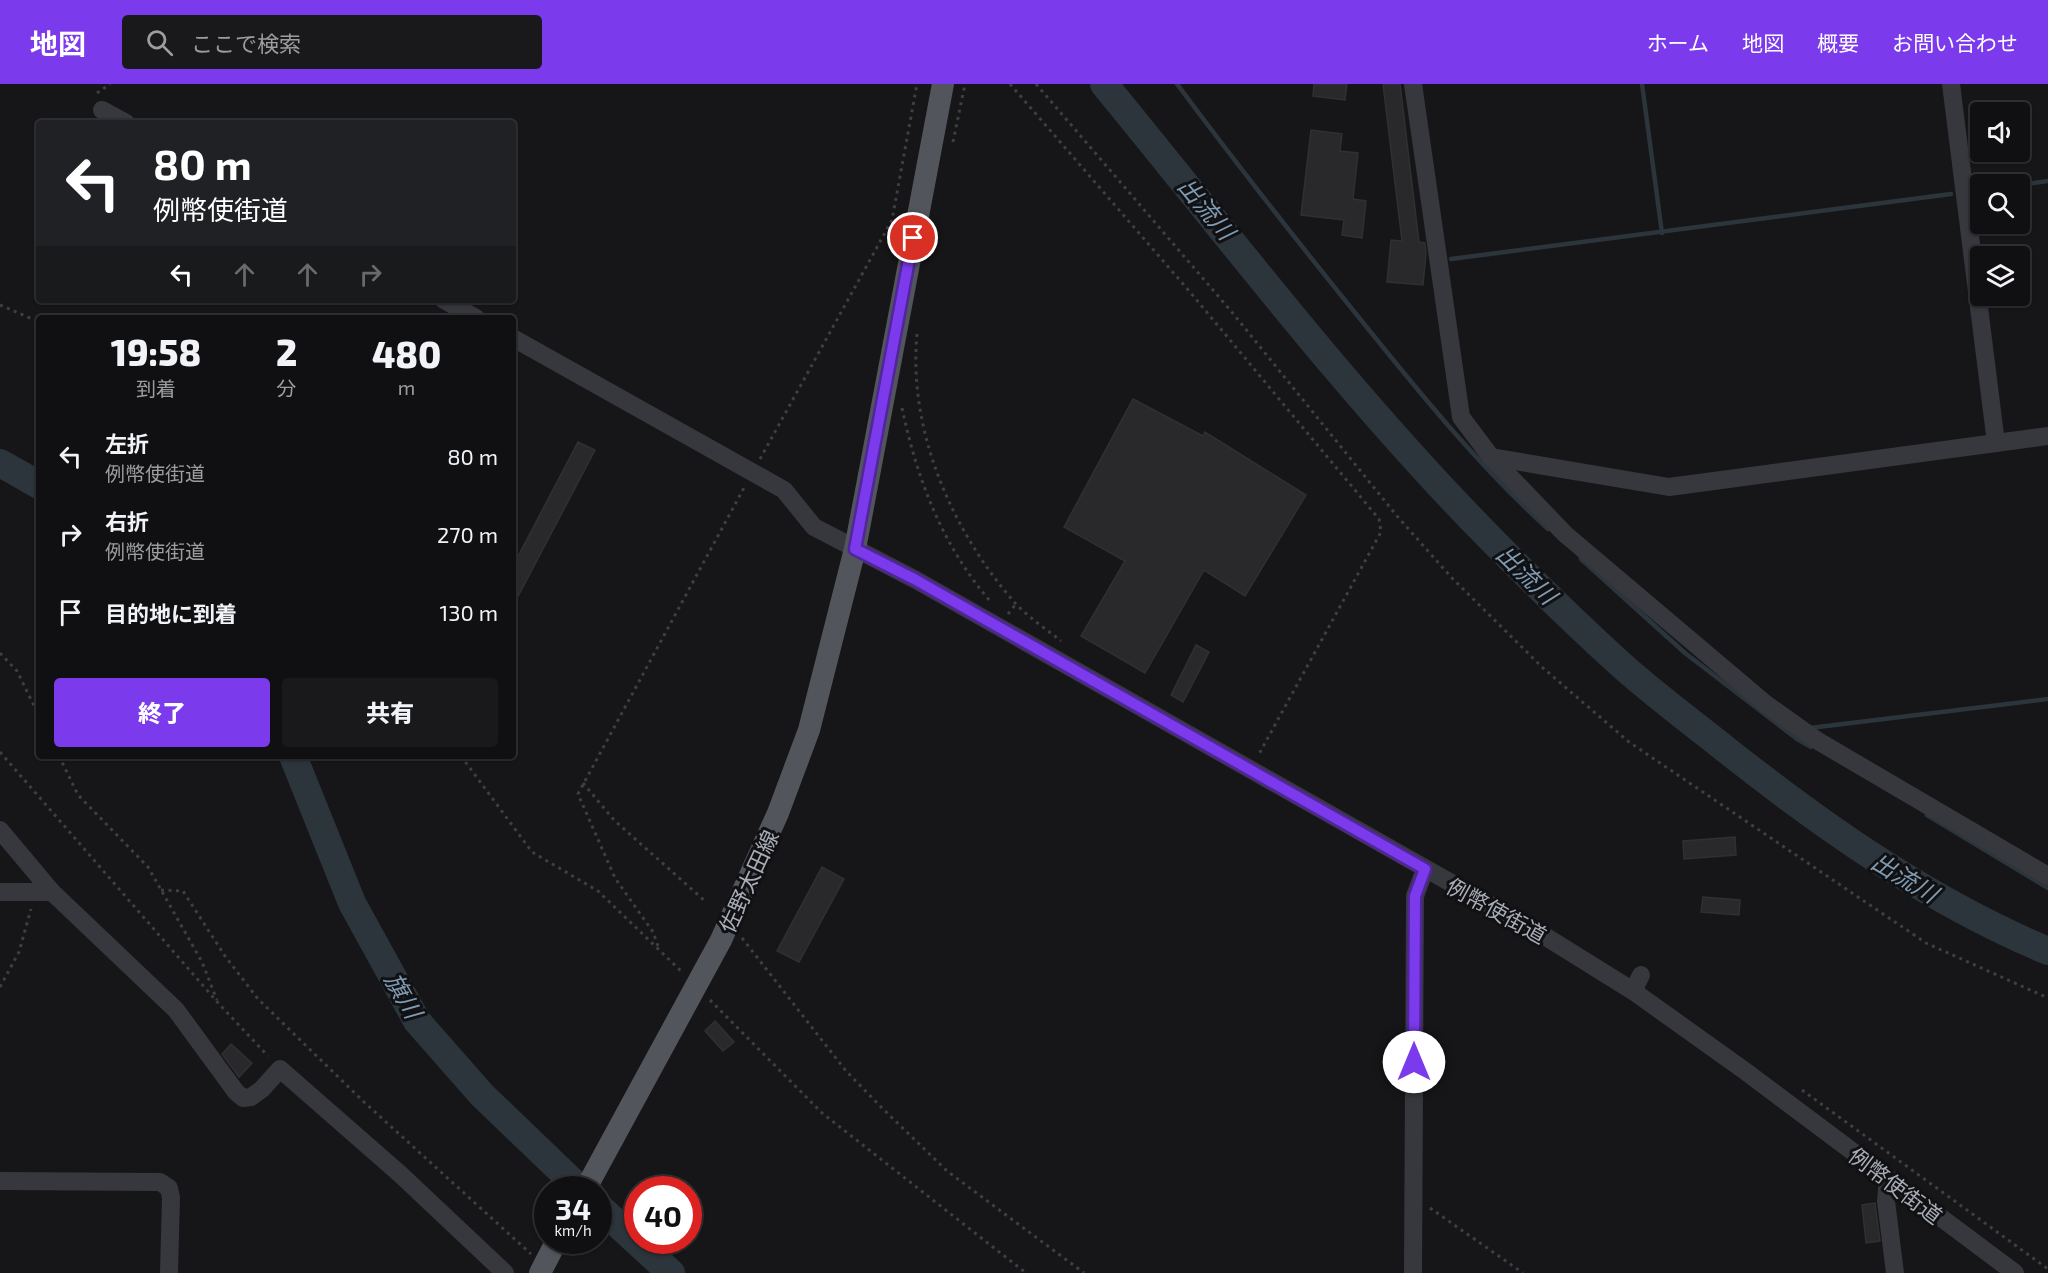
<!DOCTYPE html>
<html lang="ja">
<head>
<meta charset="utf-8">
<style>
  body { margin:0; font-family:"Exo 2","Noto Sans JP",sans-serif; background:#19191b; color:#f1f3f6; height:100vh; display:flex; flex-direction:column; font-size:22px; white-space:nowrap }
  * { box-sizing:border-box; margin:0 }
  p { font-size:20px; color:#9c9d9f }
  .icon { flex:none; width:33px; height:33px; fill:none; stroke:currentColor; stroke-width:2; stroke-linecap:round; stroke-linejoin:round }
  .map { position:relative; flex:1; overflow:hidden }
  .details { position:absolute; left:36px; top:231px; width:480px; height:444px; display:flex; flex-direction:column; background:#101012; border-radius:6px; box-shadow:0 2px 4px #0004,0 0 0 2px #303032 }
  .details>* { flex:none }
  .top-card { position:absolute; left:36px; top:36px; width:480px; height:183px; border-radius:6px; box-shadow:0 2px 4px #0004,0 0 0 2px #303032; background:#202124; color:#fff; overflow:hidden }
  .buttons { position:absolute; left:1970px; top:18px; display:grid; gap:12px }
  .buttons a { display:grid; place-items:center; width:60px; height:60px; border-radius:6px; background:#101012; box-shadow:0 2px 4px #0004,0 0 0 2px #303032; font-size:30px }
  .speed { position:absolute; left:534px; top:1092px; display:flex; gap:12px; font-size:30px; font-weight:700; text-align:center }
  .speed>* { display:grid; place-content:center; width:78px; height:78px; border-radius:50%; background:#101012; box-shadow:0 2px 4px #0004,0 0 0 2px #303032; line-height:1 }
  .speed small { font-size:15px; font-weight:400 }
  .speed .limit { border:9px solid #d22; background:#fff; color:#111 }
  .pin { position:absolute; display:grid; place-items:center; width:51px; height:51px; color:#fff; margin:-26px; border:3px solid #fff; border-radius:50%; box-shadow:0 2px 6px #0007 }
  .me { position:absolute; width:66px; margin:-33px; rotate:0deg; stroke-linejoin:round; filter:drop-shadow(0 0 4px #0008) }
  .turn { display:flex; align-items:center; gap:21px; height:126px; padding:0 18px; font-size:27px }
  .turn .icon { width:78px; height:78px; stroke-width:2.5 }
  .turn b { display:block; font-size:42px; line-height:51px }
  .lanes { display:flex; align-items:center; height:57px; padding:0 18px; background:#0003; justify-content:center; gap:30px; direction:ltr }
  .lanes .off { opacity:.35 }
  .eta { display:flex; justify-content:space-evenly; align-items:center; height:102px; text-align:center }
  .eta b { font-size:36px; font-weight:800; line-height:42px }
  .primary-button { display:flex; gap:12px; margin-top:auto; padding:12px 18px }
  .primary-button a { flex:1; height:69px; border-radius:6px; background:#7c3aed; color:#fff; font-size:24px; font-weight:800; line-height:69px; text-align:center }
  .primary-button a+a { background:#19191b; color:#f1f3f6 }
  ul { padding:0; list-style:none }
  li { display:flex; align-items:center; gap:18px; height:78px; padding:0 18px }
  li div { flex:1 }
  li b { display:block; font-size:22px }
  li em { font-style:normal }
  header { display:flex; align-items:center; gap:36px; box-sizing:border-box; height:84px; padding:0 30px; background:#7c3aed; color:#fff }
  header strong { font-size:28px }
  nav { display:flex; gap:33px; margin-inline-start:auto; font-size:21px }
  .search { width:420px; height:54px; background:#19191b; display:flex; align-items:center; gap:15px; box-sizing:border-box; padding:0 21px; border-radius:6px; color:#9c9d9f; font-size:22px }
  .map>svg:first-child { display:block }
</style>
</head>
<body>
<header>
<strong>地図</strong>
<div class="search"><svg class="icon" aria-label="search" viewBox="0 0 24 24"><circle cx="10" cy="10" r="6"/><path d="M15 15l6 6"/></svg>ここで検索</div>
<nav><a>ホーム</a><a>地図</a><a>概要</a><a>お問い合わせ</a></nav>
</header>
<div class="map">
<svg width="2048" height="1189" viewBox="0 0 2048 1189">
  <rect width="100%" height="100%" fill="#161618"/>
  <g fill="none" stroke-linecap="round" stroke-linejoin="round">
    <!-- stream -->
    <g stroke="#2c353c" stroke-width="4.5">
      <path d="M1177,0C1238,82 1301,162 1365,241C1423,313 1480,383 1548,445"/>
      <polyline points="1642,0 1662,149"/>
      <polyline points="2019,101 2048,97"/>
      <polyline points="1978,107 1980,106"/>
      <polyline points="1451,175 1951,110"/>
      <polyline points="1581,475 1685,569 1797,655 1811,663"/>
      <polyline points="1810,644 2048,615"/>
      <polyline points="1927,731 2048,804"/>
    </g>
    <!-- river -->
    <g stroke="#2c353c" stroke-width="28">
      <path d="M1104,0C1228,151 1349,311 1487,451C1529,494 1573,537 1618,578C1653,610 1692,638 1729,668C1828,746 1931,818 2048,867"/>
      <polyline points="0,379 39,401"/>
      <polyline points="293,672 352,819 417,937 482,1011 581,1106"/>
      <polyline points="598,1122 671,1189"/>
    </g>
  </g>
  <!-- building -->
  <g fill="#29292c" stroke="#303034" stroke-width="1.5">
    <polygon points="1314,0 1347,0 1345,16 1313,12"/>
    <polygon points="1383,0 1400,0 1419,158 1425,159 1426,169 1423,201 1387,198 1391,156 1402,157"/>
    <polygon points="1311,46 1342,50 1340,67 1358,69 1353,115 1366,117 1362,154 1342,151 1344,136 1301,131"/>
    <polygon points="1133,315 1203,352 1205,348 1306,411 1245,512 1204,486 1145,589 1081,552 1125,477 1064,443"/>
    <polygon points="578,358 595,366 513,522 513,482"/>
    <polygon points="1196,561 1209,568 1183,618 1171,611"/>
    <polygon points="1735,753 1736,771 1684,775 1683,757"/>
    <polygon points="822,783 844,795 799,878 777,867"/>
    <polygon points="1703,813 1740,816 1739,831 1701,828"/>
    <polygon points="715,937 734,958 723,967 705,947"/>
    <polygon points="231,960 252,979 239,993 222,970"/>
    <polygon points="1875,1119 1880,1157 1866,1159 1862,1121"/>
  </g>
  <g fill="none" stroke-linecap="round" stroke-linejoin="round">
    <!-- path -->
    <g stroke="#3d3f44" stroke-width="3" stroke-dasharray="3 4.5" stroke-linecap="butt">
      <polyline points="1010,0 1190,208 1379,435 1381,448 1259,670"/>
      <polyline points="1036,0 1231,227 1397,432 1451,493 1543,584 1629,658 1926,859 2048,914"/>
      <polyline points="97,9 110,0"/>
      <polyline points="953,58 965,0"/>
      <polyline points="0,221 39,238"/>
      <path d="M917,250C908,347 952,447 1015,519C1028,533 1046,545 1061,557"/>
      <path d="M902,324C917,395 942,461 990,517"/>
      <polyline points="760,375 892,136 917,0"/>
      <polyline points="1008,530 1016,520"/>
      <polyline points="0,569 17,587 39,632"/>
      <polyline points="0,668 219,920 268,972"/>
      <polyline points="59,672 78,711 148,783 202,878 217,916"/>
      <polyline points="461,672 532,768 598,807 682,888"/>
      <polyline points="583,699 614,736 706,818"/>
      <polyline points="161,806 183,807 225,872 258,915 364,1018 531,1170"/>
      <polyline points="742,854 846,987 882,1024 947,1087 1084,1189"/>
      <polyline points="658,862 653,848 615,794 578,710 745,402"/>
      <polyline points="0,903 19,868 31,825"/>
      <polyline points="710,916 822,1029 1026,1189"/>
      <polyline points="1802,1006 2048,1185"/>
      <polyline points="1430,1124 1523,1189"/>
    </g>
    <!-- minor -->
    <g stroke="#37383d" stroke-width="18">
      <polyline points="1413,0 1461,333 1491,373 1565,450 1766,620 1818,657 2048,792"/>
      <polyline points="1951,0 1996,359"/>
      <polyline points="102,26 126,39"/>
      <polyline points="444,216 476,234"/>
      <polyline points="513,254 784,406 814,443 916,496 1543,851 1633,907 1745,987 2015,1189"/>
      <polyline points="1491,373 1669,403 2048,352"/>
      <polyline points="0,746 52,808 176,926 236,1008 243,1014 251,1013 262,1005 280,985 400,1090 505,1189"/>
      <polyline points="0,808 52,808"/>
      <polyline points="1633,907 1641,891"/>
      <polyline points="1888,1095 1886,1117 1895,1189"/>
      <polyline points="0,1097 160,1098 169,1104 171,1114 169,1189"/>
      <polyline points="1413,1189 1415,812 1425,785"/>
    </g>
    <!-- major -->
    <polyline stroke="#53555c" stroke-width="22" points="585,1106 721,856 778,729 809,646 855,465 943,0"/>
    <!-- major-bridge -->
    <polyline stroke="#53555c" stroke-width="22" points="540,1189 557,1156"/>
  </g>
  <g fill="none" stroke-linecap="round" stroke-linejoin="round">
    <defs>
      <polyline id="route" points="913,154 855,465 916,496 1425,785 1415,812 1414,978"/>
    </defs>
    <!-- route casing -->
    <use href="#route" stroke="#51269a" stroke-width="15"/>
    <!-- route -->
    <use href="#route" stroke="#7c3aed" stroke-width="10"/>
  </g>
  <g text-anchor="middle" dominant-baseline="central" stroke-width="6" stroke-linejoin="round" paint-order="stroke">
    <!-- street labels -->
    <g font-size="22" fill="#a8adb8" stroke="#111113">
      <text transform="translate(748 797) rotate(-65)">佐野太田線</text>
      <text transform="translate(1497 826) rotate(29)">例幣使街道</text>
      <text transform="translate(1896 1101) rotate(37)">例幣使街道</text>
    </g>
    <!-- water labels -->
    <g font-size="24" font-style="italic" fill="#7f9bb3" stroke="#111113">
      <text transform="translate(1207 124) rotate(50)">出流川</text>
      <text transform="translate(1527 490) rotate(44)">出流川</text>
      <text transform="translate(1905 793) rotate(31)">出流川</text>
      <text transform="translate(404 911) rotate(60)">旗川</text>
    </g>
  </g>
</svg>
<div class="buttons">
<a><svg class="icon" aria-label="sound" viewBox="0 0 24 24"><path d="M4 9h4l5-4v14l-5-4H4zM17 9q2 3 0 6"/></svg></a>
<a><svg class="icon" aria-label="search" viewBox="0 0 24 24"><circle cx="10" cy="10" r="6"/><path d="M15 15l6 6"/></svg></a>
<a><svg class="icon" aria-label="layers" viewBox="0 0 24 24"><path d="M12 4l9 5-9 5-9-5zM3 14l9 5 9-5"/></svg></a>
</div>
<div class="speed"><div>34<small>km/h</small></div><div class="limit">40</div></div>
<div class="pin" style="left:913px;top:154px;background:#d93025"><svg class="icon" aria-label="arrive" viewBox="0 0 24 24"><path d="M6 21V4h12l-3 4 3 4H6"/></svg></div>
<svg class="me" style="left:1414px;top:978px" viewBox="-20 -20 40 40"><circle r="19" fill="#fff"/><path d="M0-13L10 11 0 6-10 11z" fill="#7c3aed"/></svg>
<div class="top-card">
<div class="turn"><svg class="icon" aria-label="left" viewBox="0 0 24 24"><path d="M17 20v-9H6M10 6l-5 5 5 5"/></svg><div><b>80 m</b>例幣使街道</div></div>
<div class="lanes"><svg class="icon" aria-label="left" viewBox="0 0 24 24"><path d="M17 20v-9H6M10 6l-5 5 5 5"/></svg><svg class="icon off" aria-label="ahead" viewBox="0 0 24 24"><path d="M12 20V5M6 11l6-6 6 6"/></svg><svg class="icon off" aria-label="ahead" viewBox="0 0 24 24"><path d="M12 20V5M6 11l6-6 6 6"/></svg><svg class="icon off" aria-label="right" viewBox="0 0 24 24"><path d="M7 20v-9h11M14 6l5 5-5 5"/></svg></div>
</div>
<section class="details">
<div class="eta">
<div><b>19:58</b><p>到着</p></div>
<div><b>2</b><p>分</p></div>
<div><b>480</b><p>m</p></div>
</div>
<ul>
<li><svg class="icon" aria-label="left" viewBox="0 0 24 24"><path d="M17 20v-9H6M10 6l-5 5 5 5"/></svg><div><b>左折</b><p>例幣使街道</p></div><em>80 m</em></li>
<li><svg class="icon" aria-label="right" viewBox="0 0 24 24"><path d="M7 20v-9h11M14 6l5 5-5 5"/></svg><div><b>右折</b><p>例幣使街道</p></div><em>270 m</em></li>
<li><svg class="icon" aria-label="arrive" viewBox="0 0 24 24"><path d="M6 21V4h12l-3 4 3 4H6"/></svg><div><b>目的地に到着</b></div><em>130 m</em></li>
</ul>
<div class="primary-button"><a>終了</a><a>共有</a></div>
</section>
</div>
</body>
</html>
